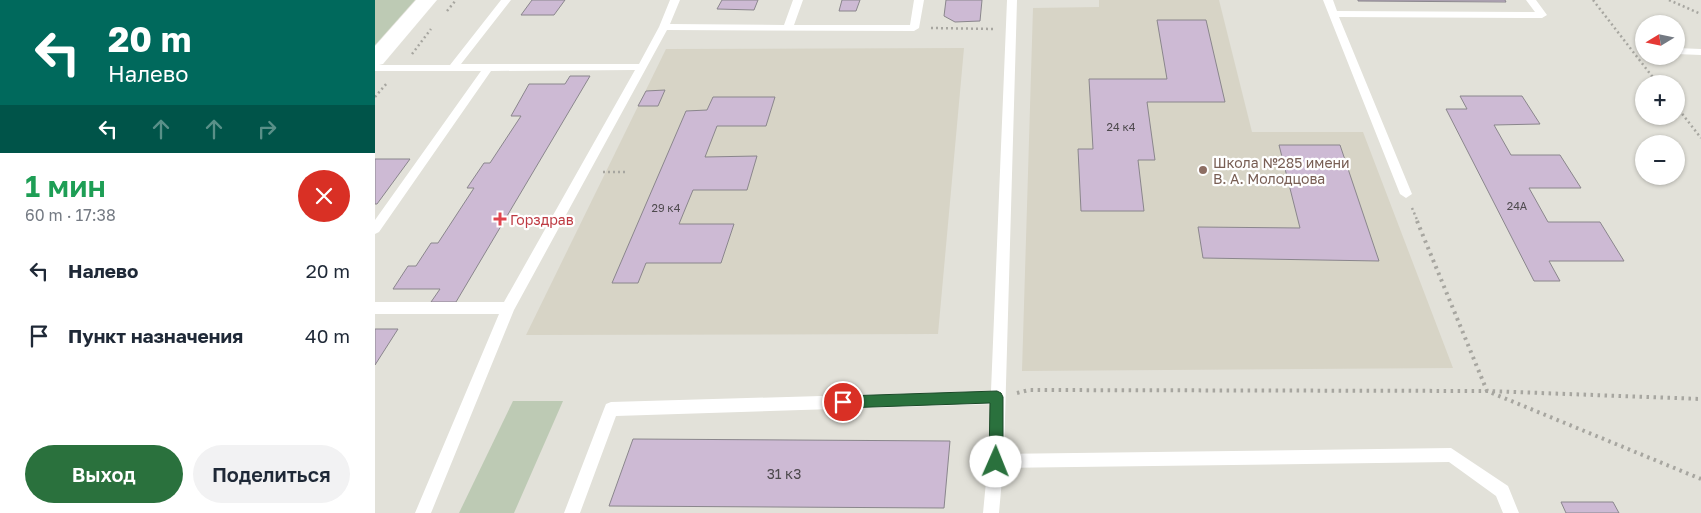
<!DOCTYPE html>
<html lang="ru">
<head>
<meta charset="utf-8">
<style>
  body { margin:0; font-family:"Golos Text",sans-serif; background:#f2f2f3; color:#1f2937; height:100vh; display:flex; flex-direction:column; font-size:19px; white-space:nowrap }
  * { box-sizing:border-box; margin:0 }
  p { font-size:16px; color:#747a83 }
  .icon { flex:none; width:28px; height:28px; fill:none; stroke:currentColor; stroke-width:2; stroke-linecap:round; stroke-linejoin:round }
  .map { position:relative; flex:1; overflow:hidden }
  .side { display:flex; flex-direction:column; background:#fff; width:375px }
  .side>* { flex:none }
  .banner { background:#00695c; color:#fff; overflow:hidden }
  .needle { width:32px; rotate:260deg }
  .controls { position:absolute; left:1260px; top:15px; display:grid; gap:10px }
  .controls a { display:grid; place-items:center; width:50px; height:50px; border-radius:50%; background:#fff; box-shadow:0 1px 4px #0004; font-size:25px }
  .pin { position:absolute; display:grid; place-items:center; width:42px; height:42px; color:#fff; margin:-21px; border:2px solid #fff; border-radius:50%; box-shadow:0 1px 5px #0007 }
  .me { position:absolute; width:55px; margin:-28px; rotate:1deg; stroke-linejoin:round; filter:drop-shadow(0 0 4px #0008) }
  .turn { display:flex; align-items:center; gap:18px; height:105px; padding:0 25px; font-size:22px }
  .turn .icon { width:65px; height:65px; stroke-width:2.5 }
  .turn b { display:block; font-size:35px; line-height:42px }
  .lanes { display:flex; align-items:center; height:48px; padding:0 25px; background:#0003; justify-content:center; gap:25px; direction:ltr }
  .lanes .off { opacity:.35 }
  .round { display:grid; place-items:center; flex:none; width:52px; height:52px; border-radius:26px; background:#f2f2f3 }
  .headline { display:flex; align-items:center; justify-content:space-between; height:85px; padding:0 25px }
  h1 { font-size:30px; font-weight:600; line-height:38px; color:#1e9e55 }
  .primary-button { display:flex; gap:10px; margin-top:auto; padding:10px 25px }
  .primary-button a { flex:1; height:58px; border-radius:30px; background:#2a713d; color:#fff; font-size:20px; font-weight:600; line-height:58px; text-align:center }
  .primary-button a+a { background:#f2f2f3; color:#1f2937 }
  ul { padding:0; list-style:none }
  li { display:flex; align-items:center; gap:15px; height:65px; padding:0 25px }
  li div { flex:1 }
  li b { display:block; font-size:19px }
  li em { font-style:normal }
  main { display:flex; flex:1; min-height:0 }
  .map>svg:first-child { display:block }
</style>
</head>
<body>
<main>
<section class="side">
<div class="banner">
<div class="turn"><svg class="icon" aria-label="left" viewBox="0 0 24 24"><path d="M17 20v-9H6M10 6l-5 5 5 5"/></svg><div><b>20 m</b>Налево</div></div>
<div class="lanes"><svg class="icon" aria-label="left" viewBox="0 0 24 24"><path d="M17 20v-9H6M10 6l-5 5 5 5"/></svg><svg class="icon off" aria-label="ahead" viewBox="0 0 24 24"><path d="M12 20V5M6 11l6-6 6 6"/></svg><svg class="icon off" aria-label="ahead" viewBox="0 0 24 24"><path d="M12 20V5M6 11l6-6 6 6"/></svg><svg class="icon off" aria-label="right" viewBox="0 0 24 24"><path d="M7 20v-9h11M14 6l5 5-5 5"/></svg></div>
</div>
<div class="headline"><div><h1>1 мин</h1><p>60 m · 17:38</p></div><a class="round" style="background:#d93025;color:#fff"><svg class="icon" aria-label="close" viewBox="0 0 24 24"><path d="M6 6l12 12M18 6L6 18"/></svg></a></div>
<ul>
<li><svg class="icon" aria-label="left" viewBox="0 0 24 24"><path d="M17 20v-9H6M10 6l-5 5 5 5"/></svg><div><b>Налево</b></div><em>20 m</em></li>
<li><svg class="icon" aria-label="arrive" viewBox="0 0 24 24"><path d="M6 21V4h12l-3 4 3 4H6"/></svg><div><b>Пункт назначения</b></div><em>40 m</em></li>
</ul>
<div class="primary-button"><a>Выход</a><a>Поделиться</a></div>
</section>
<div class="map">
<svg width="1326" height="513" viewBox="0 0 1326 513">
  <rect width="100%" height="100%" fill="#e2e1d9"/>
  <!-- built -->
  <g fill="#d7d4c6">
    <polygon points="724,0 844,0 877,132 988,132 1078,368 647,371 658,8 724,7"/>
    <polygon points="589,48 563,334 151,335 291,49"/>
  </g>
  <!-- green -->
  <g fill="#bdcab4">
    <polygon points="0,0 40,0 0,45"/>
    <polygon points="138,401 188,401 139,513 84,513"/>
  </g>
  <!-- building -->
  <g fill="#cdbad4" stroke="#8a868c">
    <polygon points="157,0 190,0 179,15 146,15"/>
    <polygon points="347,0 383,0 379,10 342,9"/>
    <polygon points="467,0 485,0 481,11 464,11"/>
    <polygon points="571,0 607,0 605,21 580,22 569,16"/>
    <polygon points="983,0 1130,0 1131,2 983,1"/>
    <polygon points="782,20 831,20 850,102 772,102 780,160 763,160 769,211 706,211 703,149 718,149 714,79 792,79"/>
    <polygon points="195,76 215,76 81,302 56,302 65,289 18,289 33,266 41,266 56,243 63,243 99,188 92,188 109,163 115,163 146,116 136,116 154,84 190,84"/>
    <polygon points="290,90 283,106 263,106 271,91"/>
    <polygon points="1085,96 1147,96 1165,124 1119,125 1136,155 1185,155 1206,188 1154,188 1173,222 1225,222 1249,261 1174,261 1185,281 1159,281 1071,109 1092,109"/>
    <polygon points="338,97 400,97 391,126 342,126 330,157 382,156 372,190 318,190 304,224 359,224 346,263 271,263 263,283 237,283 311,111 332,110"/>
    <polygon points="904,145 965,145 1004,261 828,258 823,227 925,228"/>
    <polygon points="0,159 35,159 2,204 0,204"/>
    <polygon points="0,329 23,329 0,365"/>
    <polygon points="258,439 575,441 569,508 234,506"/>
    <polygon points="1186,502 1238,502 1244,513 1191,513"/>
  </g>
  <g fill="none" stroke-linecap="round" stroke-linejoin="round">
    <!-- path-far1 -->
    <g stroke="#a7a6a0" stroke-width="2.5" stroke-dasharray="2 3" stroke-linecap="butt">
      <polyline points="1218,0 1283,84"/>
      <polyline points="1294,0 1326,14"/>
      <polyline points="72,11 81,0"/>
      <polyline points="556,28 620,29"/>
      <polyline points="37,54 56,29"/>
      <polyline points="0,97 12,83"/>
      <polyline points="1301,106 1326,138"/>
      <polyline points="228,172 253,172"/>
      <polyline points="1037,208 1043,222"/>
    </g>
    <!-- path -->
    <g stroke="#a7a6a0" stroke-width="4" stroke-dasharray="2.5 4.5" stroke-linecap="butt">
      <polyline points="1042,221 1112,391 1326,479"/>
      <polyline points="642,393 654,390 1112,391 1326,399"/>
    </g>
    <!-- lane -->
    <g fill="#fff" fill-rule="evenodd">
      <polygon points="126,0 136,0 86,64 264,64 284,27 295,0 305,0 295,24 409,25 418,0 428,0 419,25 535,25 539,0 549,0 544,28 539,31 292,30 139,310 56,513 40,513 124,314 0,314 0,302 129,302 260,70 116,71 4,232 0,234 0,220 106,71 0,71 0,65 75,65"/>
      <polygon points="632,0 642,0 629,454 1076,448 1133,486 1144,513 1128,513 1121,496 1074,462 628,468 624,513 608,513 613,461 616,404 241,416 205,513 189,513 229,409 231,404 236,402 616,391"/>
      <polygon points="948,0 958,0 962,11 1160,12 1151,0 1161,0 1172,15 1167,18 964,17 1037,194 1031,198 1025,194"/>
      <polygon points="1301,48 1326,49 1326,55 1301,54"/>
    </g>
    <!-- secondary -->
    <polygon fill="#fff" fill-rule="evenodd" points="41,0 62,0 8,64 0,66 0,46"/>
  </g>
  <!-- route -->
  <polygon fill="#2a713d" stroke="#1b4928" points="622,391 626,393 628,397 628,462 626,466 621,468 616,466 614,462 615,403 468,408 463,406 461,402 463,398 468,396"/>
  <!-- markers -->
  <circle fill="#8d6e63" stroke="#fff" stroke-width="2" cx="828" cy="170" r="5"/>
  <path fill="#e0444e" stroke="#fff" stroke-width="2" d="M122.5 211.5h5v5h5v5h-5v5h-5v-5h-5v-5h5z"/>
  <g text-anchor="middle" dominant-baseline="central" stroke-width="4.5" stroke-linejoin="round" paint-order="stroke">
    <!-- number labels -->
    <g font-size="11" fill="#4e4a4e">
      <text x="746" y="126">24 к4</text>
      <text x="1142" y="205">24А</text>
      <text x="291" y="207">29 к4</text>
    </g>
    <!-- education labels -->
    <g font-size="14" fill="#785e54" stroke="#fff" text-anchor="start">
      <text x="838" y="162">Школа №285 имени<tspan x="838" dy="16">В. А. Молодцова</tspan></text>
    </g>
    <!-- health labels -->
    <g font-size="14" fill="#be3a42" stroke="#fff" text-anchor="start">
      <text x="135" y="219">Горздрав</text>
    </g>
    <!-- near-number labels -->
    <g font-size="14" fill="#4e4a4e">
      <text x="409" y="473">31 к3</text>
    </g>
  </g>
</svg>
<div class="controls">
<a><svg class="needle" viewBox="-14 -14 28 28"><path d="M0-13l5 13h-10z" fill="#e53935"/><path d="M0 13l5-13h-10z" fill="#747a83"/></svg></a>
<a>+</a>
<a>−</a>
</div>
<div class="pin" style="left:468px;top:402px;background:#d93025"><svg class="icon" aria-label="arrive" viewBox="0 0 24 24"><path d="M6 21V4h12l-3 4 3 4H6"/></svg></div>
<svg class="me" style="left:621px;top:462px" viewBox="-20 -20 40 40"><circle r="19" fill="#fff"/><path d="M0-13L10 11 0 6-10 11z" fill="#2a713d"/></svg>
</div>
</main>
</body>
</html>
